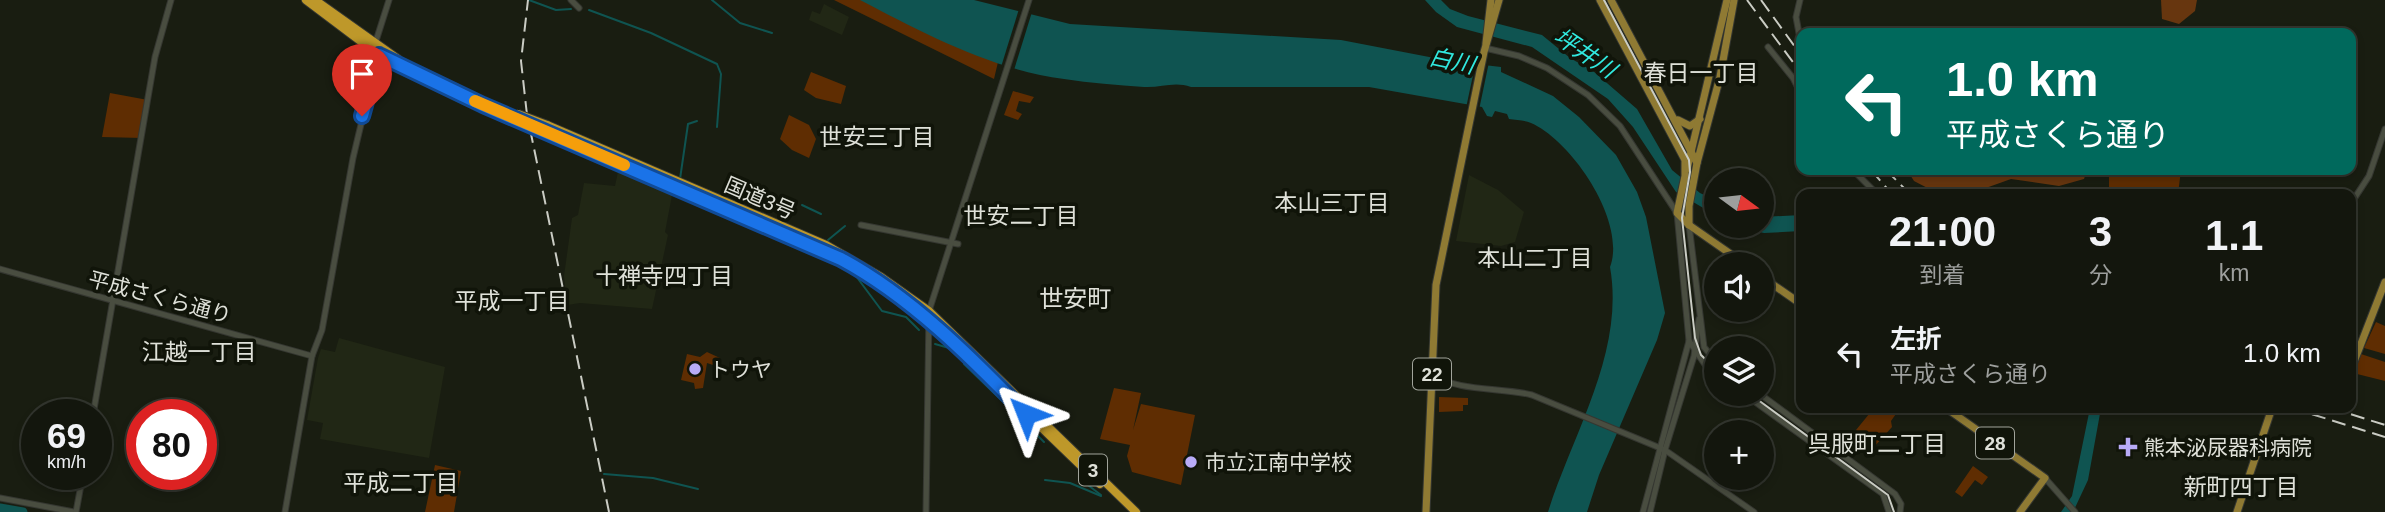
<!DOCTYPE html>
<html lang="ja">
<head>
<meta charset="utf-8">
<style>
  body { margin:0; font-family:Helvetica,"Noto Sans JP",sans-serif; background:#1c1f16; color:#f1f3f6; height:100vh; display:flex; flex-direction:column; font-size:26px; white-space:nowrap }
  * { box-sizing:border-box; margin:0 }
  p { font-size:23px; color:#9d9f9d }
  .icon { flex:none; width:38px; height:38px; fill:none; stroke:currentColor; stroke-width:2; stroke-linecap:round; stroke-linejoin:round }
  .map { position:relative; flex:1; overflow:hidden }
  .panel { position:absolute; left:1796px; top:189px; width:560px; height:224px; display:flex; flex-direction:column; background:#13160d; border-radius:14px; box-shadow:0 4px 10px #0003,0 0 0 2px #32352e }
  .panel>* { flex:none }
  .guide { position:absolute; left:1796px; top:28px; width:560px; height:147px; border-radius:14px; box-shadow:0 4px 10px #0003,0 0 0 2px #32352e; background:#00695c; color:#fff; overflow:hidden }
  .needle { width:46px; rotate:105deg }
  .tools { position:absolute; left:1704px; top:168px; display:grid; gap:14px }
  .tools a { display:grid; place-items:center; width:70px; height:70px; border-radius:50%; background:#13160d; box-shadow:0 4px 10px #0003,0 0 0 2px #32352e; font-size:35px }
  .speed { position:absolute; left:21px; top:399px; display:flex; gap:14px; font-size:35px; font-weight:700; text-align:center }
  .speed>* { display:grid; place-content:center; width:91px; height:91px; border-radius:50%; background:#13160d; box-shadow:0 4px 10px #0003,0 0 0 2px #32352e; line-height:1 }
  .speed small { font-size:18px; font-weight:400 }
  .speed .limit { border:10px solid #d22; background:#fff; color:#111 }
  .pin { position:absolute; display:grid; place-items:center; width:60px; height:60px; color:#fff; margin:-72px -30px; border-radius:50% 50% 50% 0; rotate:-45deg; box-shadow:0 0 7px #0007 }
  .pin .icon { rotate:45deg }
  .me { position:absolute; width:77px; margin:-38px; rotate:315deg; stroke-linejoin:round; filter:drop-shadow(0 0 5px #0008) }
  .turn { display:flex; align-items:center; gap:24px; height:147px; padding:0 35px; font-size:32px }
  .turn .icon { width:91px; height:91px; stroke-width:2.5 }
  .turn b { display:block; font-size:49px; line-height:60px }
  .eta { display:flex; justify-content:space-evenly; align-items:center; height:119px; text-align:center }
  .eta b { font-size:42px; font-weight:700; line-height:49px }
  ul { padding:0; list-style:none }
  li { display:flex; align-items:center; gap:21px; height:91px; padding:0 35px }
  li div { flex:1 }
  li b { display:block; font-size:26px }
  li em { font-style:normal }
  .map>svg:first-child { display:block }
</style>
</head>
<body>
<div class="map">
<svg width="2385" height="512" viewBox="0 0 2385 512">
  <rect width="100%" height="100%" fill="#191d11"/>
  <!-- built -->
  <g fill="#212715">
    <polygon points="824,4 849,17 842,35 809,20 812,11 820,14"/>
    <polygon points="619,167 673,190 665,232 668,235 652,309 580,303 567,305 564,276 572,218 578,215 584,183 615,186"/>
    <polygon points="1469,175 1498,190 1524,212 1515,242 1501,246 1456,241"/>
    <polygon points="339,338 445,367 429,458 320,439 323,423 307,420 318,358 321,349 335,352"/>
  </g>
  <!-- green -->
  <g fill="#5f2d02">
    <polygon points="834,0 862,0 955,46 998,62 994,79"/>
    <polygon points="811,72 846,86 841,104 816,98 804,90"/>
    <polygon points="1013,91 1034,97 1030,103 1019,101 1016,111 1022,114 1018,120 1004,115"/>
    <polygon points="110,93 148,100 142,138 102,137"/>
    <polygon points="789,115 809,125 816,139 809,158 792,150 780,139"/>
    <polygon points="2109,170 2181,170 2178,194 2109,194"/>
    <polygon points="2376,322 2385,326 2385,354 2364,348"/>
    <polygon points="707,352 720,358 716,366 707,363 703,388 695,389 694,383 681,380 687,354 700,357"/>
    <polygon points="2361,354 2385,362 2385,381 2353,373"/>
    <polygon points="1114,388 1141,393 1133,430 1141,404 1195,415 1181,485 1132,472 1127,456 1130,445 1100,439"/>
    <polygon points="1439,397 1468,398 1468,405 1463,405 1463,411 1439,412"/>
    <polygon points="60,401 91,406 90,415 58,415"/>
    <polygon points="1874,408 1895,408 1898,411 1891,421 1892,427 1874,447 1856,430"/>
    <polygon points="435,465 461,471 454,512 425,512"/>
    <polygon points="1973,466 1988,477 1982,485 1975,480 1962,497 1955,492"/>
  </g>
  <!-- forest -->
  <g fill="#67360f">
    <polygon points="2161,0 2197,0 2195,11 2179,24 2162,19"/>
    <polygon points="1907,170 2087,170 2084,179 2059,186 2011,179 1969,194 1939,194 1914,181"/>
  </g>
  <!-- water -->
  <g fill="#0f5451">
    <path d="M860,0H974L1070,24L1341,40L1450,61L1501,67V72L1553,96L1579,117L1616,155L1637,192L1646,217L1665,313L1657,340L1599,475L1587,512H1548C1573,433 1625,352 1610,267C1627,222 1572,141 1531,123C1524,120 1516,120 1509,119L1507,114L1495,111L1492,117L1487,116L1482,107L1369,87H1191C1174,81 1161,88 1144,87C1117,85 1090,83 1064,79C993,70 923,33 860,0Z"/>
    <polygon points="1425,0 1441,0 1450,9 1468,16 1542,35 1570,58 1593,71 1637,109 1672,170 1700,193 1717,201 1717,216 1676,192 1633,127 1608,99 1532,47 1457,27 1436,12"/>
    <polygon points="1801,215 1801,231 1764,233 1734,226 1762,226 1762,217"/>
    <polygon points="2090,408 2101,408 2088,480 2073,512 2061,512 2072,496"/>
  </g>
  <!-- pier -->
  <g fill="#191d11">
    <polygon points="1019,9 1032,12 1014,70 1001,67"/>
    <polygon points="1476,61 1489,62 1479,110 1466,108"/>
  </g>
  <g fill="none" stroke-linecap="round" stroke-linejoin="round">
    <!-- stream -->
    <g stroke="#0f5451" stroke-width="2">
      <polyline points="529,0 556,10 571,9"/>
      <polyline points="712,0 740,23 772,33"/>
      <polyline points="589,10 651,33 717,64 721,74 717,127"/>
      <polyline points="680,179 688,124 697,121"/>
      <polyline points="802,205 821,214"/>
      <polyline points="828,240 845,226"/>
      <polyline points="850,268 882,311 906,317 919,330"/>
      <polyline points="935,344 949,348"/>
      <polyline points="964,364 1028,426"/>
      <polyline points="1032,430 1044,442"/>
      <polyline points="604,474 653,478 698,489"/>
      <polyline points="1080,479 1101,495"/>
      <polyline points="1045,480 1070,483 1101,496"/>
    </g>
    <!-- river -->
    <polyline stroke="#0f5451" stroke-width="9" points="0,508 23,512"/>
    <defs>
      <g id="minor">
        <polyline points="571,0 579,8"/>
        <polyline points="1800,0 1796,17 1801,44"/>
        <polyline points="375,44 389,0"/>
        <polyline points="1768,47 1793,78 1801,94"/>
        <polyline points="1485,48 1519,56 1547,68 1588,95 1620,126 1677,213 1689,341 1706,366 1717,373"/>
        <polyline points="1853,170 1877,194"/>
        <polyline points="2350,205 2369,176 2385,129"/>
        <polyline points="861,225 958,244"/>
        <polyline points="1689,225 1704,347 1717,363"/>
        <polyline points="0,269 312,356"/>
        <path d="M1432,374C1457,392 1502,387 1532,395L1665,450L1754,512"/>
        <polyline points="1744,394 1883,494 1889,512"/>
        <polyline points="1760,394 1895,494 1901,504 1900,512"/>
        <polyline points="93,415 155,57 171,0"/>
        <polyline points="2045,478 2075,512"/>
        <polyline points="0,498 74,512"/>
        <polyline points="76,512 83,474"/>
        <polyline points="285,512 312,356 322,330 353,158 378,53"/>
        <polyline points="926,512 929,311 1029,0"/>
        <polyline points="1643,512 1689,341"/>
        <polyline points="1650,512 1665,450 1694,356 1699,319"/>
      </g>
      <g id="major">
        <polyline points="1600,0 1685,160 1685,176 1677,213 1689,225 1745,264"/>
        <polyline points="1611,0 1697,163 1689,206 1689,225"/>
        <polyline points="1486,43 1491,0"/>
        <polyline points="1678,120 1690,126 1700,119"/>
        <polyline points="1697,163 1720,77 1734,0"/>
        <polyline points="1687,169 1727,0"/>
        <polyline points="1762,277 1801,304"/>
        <polyline points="2350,372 2385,282"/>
        <polyline points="1946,408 2045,478 2020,512"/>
        <polyline points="1426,512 1436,285 1484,52 1499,0"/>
        <polyline points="2237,512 2272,408"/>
      </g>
      <g id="highway">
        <polyline points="306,0 379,55 507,115"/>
        <polyline points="315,0 398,59"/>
        <polyline points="547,125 826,245 881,277 929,311 1136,512"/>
        <polyline points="545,132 646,174"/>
        <polyline points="744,217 848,263"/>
        <polyline points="868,275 927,321 996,384"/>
        <polyline points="1016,403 1100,484"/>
      </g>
    </defs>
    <!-- minor casing -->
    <use href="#minor" stroke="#353731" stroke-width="7"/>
    <!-- major casing -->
    <use href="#major" stroke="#353731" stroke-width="9"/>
    <!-- highway casing -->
    <use href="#highway" stroke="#353731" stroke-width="10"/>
    <!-- minor -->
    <use href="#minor" stroke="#494d40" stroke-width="5"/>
    <!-- major -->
    <use href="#major" stroke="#8f7a33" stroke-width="7"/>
    <!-- highway -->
    <use href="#highway" stroke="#be982a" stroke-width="8"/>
    <!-- tram -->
    <g stroke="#caccc4" stroke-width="2">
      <polyline points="1604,0 1689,160 1690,172 1682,218 1695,338 1701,355 1717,370"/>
      <polyline points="1750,394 1888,495 1894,512"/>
    </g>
    <!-- rail -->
    <g stroke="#caccc4" stroke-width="2" stroke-dasharray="14 7" stroke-linecap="butt">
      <polyline points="1747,0 1801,73"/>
      <polyline points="1761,0 1801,55"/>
      <polyline points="527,115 521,61 528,0"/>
      <polyline points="530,129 609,512"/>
      <polyline points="1871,170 1892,194"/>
      <polyline points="1886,170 1910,194"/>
      <polyline points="2292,408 2385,437"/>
      <polyline points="2331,408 2385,425"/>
    </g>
    <defs>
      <g id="highway-bridge">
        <polyline points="518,114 547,125"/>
        <polyline points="507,115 545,132"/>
      </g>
    </defs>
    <!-- highway-bridge casing -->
    <use href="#highway-bridge" stroke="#353731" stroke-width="10" stroke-linecap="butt"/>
    <!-- highway-bridge -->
    <use href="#highway-bridge" stroke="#be982a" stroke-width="8"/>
  </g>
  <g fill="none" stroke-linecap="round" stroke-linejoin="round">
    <defs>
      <path id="route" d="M362,116L379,55L483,105L841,259C910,296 971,357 1026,414"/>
    </defs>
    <!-- route casing -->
    <use href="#route" stroke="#114b97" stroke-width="18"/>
    <!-- route -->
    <use href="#route" stroke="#1a73e8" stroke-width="12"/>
    <!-- slow -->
    <polyline stroke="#f59e0b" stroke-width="12" points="475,101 624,165"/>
  </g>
  <!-- markers -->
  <g fill="#b8abf7" stroke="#101409" stroke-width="2.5">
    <circle cx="695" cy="369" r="7"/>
    <path d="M2124.5 436.5h7v7h7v7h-7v7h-7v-7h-7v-7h7z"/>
    <circle cx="1191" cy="462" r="7"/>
  </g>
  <g text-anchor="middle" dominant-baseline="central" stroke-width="7" stroke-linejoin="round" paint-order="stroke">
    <!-- shield labels -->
    <g fill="#101409" stroke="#a1a49b" stroke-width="2">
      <rect x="1413" y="358.5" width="38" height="31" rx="5"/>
      <rect x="1976" y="427.5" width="38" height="31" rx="5"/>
      <rect x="1079" y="454.5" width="28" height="31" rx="5"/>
    </g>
    <g font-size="19" font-weight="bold" fill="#dfe1d9">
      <text x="1432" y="374">22</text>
      <text x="1995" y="443">28</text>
      <text x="1093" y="470">3</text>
    </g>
    <!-- street labels -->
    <g font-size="21" fill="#dfe1d9" stroke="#101409">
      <text transform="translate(760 198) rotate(23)">国道3号</text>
      <text transform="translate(160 297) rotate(15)">平成さくら通り</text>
    </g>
    <!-- poi labels -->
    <g font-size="21" fill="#dfe1d9" stroke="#101409" text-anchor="start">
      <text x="709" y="369">トウヤ</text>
      <text x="2144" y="447">熊本泌尿器科病院</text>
      <text x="1205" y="462">市立江南中学校</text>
    </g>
    <!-- water labels -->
    <g font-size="23" font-style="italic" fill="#31e8df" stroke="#101409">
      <text transform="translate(1585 53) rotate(34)">坪井川</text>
      <text transform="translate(1452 61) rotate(12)">白川</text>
    </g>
    <!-- neighbourhood labels -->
    <g font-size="23" fill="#dfe1d9" stroke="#101409">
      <text x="1701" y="73">春日一丁目</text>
      <text x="877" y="137">世安三丁目</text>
      <text x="1332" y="203">本山三丁目</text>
      <text x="1021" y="216">世安二丁目</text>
      <text x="1535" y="258">本山二丁目</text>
      <text x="664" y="276">十禅寺四丁目</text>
      <text x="512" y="301">平成一丁目</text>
      <text x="199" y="352">江越一丁目</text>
      <text x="1877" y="444">呉服町二丁目</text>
      <text x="401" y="483">平成二丁目</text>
      <text x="2241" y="487">新町四丁目</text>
    </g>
    <!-- quarter labels -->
    <g font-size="24" fill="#dfe1d9" stroke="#101409">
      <text x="1075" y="298">世安町</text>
    </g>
  </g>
</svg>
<div class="tools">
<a><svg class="needle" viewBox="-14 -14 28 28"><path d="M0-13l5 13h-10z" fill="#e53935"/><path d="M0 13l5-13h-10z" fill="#9d9f9d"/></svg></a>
<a><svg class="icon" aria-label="sound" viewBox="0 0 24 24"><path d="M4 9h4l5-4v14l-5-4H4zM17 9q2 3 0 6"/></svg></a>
<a><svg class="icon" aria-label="layers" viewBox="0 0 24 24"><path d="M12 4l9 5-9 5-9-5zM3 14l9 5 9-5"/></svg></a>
<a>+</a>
</div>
<div class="speed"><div>69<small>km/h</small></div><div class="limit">80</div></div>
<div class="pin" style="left:362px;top:116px;background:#d93025"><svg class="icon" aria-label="arrive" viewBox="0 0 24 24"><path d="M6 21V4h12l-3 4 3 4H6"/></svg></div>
<svg class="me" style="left:1026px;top:414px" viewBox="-20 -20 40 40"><path d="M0-17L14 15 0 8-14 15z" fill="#1a73e8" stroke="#fff" stroke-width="4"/></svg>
<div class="guide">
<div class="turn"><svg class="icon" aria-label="left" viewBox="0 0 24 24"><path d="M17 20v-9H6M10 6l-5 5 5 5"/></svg><div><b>1.0 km</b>平成さくら通り</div></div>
</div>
<section class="panel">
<div class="eta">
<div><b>21:00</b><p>到着</p></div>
<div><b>3</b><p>分</p></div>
<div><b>1.1</b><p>km</p></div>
</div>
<ul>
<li><svg class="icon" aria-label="left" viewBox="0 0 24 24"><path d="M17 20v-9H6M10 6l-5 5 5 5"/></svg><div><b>左折</b><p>平成さくら通り</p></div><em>1.0 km</em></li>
</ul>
</section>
</div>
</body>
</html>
